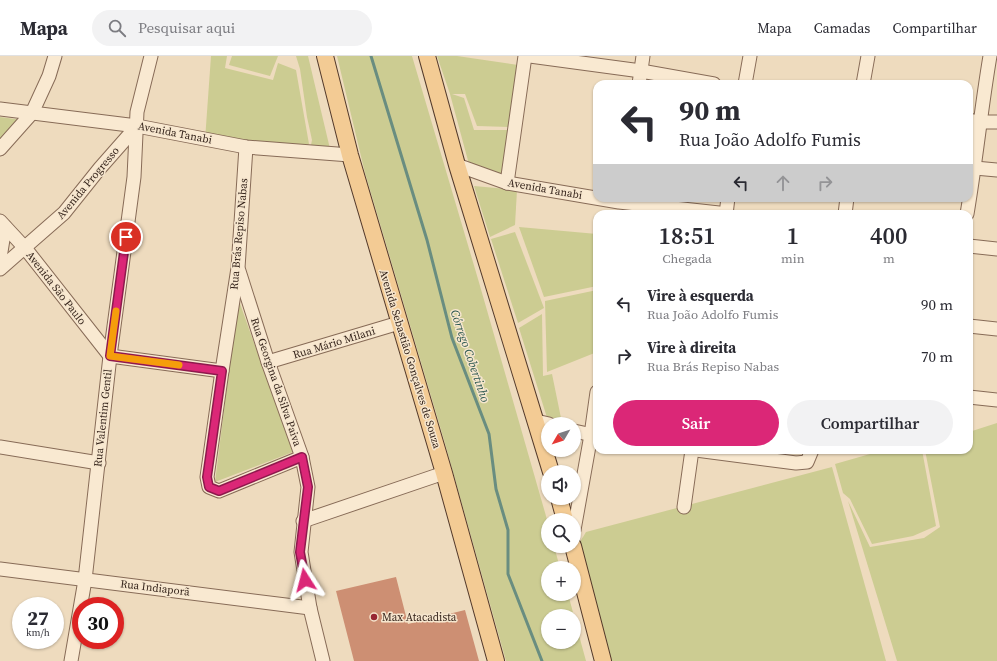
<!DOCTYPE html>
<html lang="pt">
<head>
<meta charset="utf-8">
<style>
  body { margin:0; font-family:"Source Serif 4",serif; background:#f2f2f3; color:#2b2b33; height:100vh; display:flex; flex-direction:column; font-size:15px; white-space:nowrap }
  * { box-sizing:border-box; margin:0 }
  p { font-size:13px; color:#7c7c81 }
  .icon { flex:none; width:22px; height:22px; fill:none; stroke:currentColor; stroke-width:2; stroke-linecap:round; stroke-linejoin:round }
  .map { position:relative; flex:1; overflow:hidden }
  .details { position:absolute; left:593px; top:154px; width:380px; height:244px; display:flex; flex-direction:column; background:#fff; border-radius:12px; box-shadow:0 1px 3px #0004 }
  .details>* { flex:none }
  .top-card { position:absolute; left:593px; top:24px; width:380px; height:122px; border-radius:12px; box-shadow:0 1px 3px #0004; background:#fff; color:#2b2b33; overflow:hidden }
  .needle { width:26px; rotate:231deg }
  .buttons { position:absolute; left:541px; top:361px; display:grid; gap:8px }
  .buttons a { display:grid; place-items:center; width:40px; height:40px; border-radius:50%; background:#fff; box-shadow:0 1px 3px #0004; font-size:20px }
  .speed { position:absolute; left:12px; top:541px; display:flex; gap:8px; font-size:20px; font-weight:700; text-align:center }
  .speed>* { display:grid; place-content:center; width:52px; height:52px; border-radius:50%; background:#fff; box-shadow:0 1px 3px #0004; line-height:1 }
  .speed small { font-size:10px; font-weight:400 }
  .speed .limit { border:6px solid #d22; background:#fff; color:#111 }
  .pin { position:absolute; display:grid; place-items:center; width:34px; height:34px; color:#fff; margin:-17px; border:2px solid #fff; border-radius:50%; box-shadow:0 1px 4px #0007 }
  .me { position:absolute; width:44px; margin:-22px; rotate:351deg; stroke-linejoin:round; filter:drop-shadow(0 0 3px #0008) }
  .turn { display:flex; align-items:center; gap:14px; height:84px; padding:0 20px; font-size:18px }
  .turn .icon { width:52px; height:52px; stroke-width:2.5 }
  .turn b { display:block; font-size:28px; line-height:34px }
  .lanes { display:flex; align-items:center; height:38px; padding:0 20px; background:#0003; justify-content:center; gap:20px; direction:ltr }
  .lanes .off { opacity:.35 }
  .eta { display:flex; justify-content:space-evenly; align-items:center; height:68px; text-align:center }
  .eta b { font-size:24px; font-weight:600; line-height:28px }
  .primary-button { display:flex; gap:8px; margin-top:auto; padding:8px 20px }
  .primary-button a { flex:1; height:46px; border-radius:24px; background:#db2777; color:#fff; font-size:16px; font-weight:600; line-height:46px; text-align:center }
  .primary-button a+a { background:#f2f2f3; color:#2b2b33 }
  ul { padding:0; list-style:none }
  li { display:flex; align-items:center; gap:12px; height:52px; padding:0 20px }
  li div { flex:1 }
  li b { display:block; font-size:15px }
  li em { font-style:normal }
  header { display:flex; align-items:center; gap:24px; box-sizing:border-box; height:56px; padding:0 20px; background:#fff; border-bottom:1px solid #e1e1e2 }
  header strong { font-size:19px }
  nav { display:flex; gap:22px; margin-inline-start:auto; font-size:14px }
  .search { width:280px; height:36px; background:#f2f2f3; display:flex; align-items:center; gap:10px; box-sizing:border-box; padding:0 14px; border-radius:22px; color:#7c7c81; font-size:15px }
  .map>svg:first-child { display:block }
</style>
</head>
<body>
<header>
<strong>Mapa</strong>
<div class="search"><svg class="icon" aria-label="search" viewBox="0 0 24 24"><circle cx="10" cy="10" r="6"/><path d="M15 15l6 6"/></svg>Pesquisar aqui</div>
<nav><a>Mapa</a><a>Camadas</a><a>Compartilhar</a></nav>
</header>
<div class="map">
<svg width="997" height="605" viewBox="0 0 997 605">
  <rect width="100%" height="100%" fill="#eedbbe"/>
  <!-- green -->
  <g fill="#cccc92">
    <polygon points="211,0 227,0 225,12 273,24 278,7 296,14 309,88 304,92 205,84"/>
    <polygon points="232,0 278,0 270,20 229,9"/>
    <polygon points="296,0 308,0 331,97 310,94 312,84 307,61 300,13"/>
    <polygon points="337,0 412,0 478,223 548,467 548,490 554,490 560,512 548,512 548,538 568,538 574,560 548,560 548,586 574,586 574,561 586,605 506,605 444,384 365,117"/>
    <polygon points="437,0 457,0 518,9 509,71 477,70 465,38 452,38 464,42 474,74 510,74 501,122 470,112 450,38"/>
    <polygon points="0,61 22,64 0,89"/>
    <polygon points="474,130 517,134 515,169 490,181"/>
    <polygon points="519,171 597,178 597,230 544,241"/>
    <polygon points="515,176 544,252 518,267 491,183"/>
    <polygon points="597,234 597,296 547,316 545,245"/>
    <polygon points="238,242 293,396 215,426"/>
    <polygon points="542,258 543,320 552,318 561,362 549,368 519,272"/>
    <polygon points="997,367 997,605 897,605 848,445 870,491 924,482 940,471 925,394 969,394 969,376"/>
    <polygon points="884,394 922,394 936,470 913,480 872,488 850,443 843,437 835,408"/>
    <polygon points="832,411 886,605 612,605 577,491 586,476"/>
  </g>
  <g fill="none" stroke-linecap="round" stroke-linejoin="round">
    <!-- stream -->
    <polyline stroke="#698d80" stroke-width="3" points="371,0 427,184 452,282 489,378 496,433 508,474 508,518 542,605"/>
  </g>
  <!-- building -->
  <polygon fill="#cd8f73" points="396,521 408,568 465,554 479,605 354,605 336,535"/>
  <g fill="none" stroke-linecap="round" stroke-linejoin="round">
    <defs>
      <g id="minor">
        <polyline points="530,0 641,15 714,28"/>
        <polyline points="639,28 643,0"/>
        <polyline points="745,28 750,0"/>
        <polyline points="863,28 868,0"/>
        <polyline points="0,53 137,70 246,91 350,99"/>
        <polyline points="969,64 979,66 997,66"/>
        <polyline points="246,91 238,212 222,315 207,421 209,431 219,435 302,401"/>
        <polyline points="0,93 32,57 49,20 55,0"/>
        <polyline points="457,109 507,127 619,146 728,158"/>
        <polyline points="975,112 997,114"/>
        <polyline points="507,127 525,0"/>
        <polyline points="726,158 728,142"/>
        <polyline points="845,158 847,142"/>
        <path d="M967,158C976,105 981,53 990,0"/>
        <polyline points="0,165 25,192 110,300 222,315"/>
        <polyline points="969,190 997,193"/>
        <polyline points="0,202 5,171"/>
        <polyline points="0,213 64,157 100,112 137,70"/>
        <polyline points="239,215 268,306 302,401 308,431 301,496 310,552 323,605"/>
        <polyline points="969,270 997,273"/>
        <polyline points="268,306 399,267"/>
        <polyline points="969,341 997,344"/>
        <polyline points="536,365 549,368"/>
        <polyline points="574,375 597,380"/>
        <polyline points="0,391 99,407"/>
        <polyline points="696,394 796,407 807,406 812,394"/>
        <polyline points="684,451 692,394"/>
        <polyline points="303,465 444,417"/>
        <polyline points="574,474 591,379 597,336"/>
        <polyline points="0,513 310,552"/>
        <polyline points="71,605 85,524 110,300 134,121 137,56 151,0"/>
      </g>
      <g id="major">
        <polyline points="325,0 350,99 444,417 496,605"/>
        <polyline points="427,0 457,109 551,416"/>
        <polyline points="559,442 565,464"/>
        <polyline points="573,490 603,605"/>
      </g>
    </defs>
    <!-- minor casing -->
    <use href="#minor" stroke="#876b57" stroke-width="15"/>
    <!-- major casing -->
    <use href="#major" stroke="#543a2b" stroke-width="18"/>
    <!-- minor -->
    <use href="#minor" stroke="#f9e9d1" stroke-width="13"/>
    <!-- major -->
    <use href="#major" stroke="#f3cb94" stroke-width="16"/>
  </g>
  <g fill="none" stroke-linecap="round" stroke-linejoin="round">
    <defs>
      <polyline id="route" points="126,181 110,300 222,315 207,421 209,431 219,435 302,401 308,431 300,496 305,524"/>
    </defs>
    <!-- route casing -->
    <use href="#route" stroke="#8e194d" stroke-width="10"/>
    <!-- route -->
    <use href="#route" stroke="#db2777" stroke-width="7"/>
    <!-- slow -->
    <polyline stroke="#f59e0b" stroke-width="7" points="116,255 110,300 179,309"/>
  </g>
  <!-- markers -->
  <circle fill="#972633" stroke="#f6e6ce" stroke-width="1.5" cx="374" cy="561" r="4"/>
  <g text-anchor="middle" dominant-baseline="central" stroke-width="3" stroke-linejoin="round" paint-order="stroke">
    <!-- street labels -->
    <g font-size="11" fill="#36251c" stroke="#f6e6ce">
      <text transform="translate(175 77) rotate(11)">Avenida Tanabi</text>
      <text transform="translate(88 127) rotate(-50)">Avenida Progresso</text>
      <text transform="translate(545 133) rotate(10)">Avenida Tanabi</text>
      <text transform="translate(239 178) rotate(-85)">Rua Brás Repiso Nabas</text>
      <text transform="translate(56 232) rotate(52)">Avenida São Paulo</text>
      <text transform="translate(334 287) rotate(-17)">Rua Mário Milani</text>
      <text transform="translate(410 303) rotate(73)">Avenida Sebastião Gonçalves de Souza</text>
      <text transform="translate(276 326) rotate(71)">Rua Georgina da Silva Paiva</text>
      <text transform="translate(103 362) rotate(-84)">Rua Valentim Gentil</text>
      <text transform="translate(155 532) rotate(7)">Rua Indiaporã</text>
    </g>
    <!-- poi labels -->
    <g font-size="11" fill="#36251c" stroke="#f6e6ce" text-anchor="start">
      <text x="382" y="561">Max Atacadista</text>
    </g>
    <!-- water labels -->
    <g font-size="12" font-style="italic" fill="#2a564e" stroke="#f6e6ce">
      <text transform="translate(470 300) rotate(71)">Córrego Cobertinho</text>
    </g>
  </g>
</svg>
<div class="buttons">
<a><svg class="needle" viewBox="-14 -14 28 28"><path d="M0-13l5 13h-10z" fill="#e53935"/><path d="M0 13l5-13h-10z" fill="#7c7c81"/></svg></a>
<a><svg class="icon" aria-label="sound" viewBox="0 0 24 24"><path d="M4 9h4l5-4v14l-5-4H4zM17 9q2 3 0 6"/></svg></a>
<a><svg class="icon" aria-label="search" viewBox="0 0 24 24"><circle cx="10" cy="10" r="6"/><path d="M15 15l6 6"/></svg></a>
<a>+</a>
<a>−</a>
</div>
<div class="speed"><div>27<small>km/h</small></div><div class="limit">30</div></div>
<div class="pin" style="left:126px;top:181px;background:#d93025"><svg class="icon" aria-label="arrive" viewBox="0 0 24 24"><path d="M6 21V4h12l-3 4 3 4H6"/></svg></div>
<svg class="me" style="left:305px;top:524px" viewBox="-20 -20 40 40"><path d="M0-17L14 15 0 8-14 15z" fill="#db2777" stroke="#fff" stroke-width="4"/></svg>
<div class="top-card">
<div class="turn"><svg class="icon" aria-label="left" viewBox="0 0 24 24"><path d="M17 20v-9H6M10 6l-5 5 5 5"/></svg><div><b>90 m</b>Rua João Adolfo Fumis</div></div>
<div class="lanes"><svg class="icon" aria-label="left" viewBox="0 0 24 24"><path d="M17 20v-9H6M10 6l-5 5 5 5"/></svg><svg class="icon off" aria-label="ahead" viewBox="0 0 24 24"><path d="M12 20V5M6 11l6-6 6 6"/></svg><svg class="icon off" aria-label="right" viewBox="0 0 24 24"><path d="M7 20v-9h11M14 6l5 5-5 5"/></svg></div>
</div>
<section class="details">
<div class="eta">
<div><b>18:51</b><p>Chegada</p></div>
<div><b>1</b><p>min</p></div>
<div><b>400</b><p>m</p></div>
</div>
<ul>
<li><svg class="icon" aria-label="left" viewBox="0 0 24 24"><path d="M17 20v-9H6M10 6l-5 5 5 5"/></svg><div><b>Vire à esquerda</b><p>Rua João Adolfo Fumis</p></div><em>90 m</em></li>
<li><svg class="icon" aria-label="right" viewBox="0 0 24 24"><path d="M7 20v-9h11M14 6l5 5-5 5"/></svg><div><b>Vire à direita</b><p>Rua Brás Repiso Nabas</p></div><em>70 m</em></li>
</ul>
<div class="primary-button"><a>Sair</a><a>Compartilhar</a></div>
</section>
</div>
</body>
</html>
